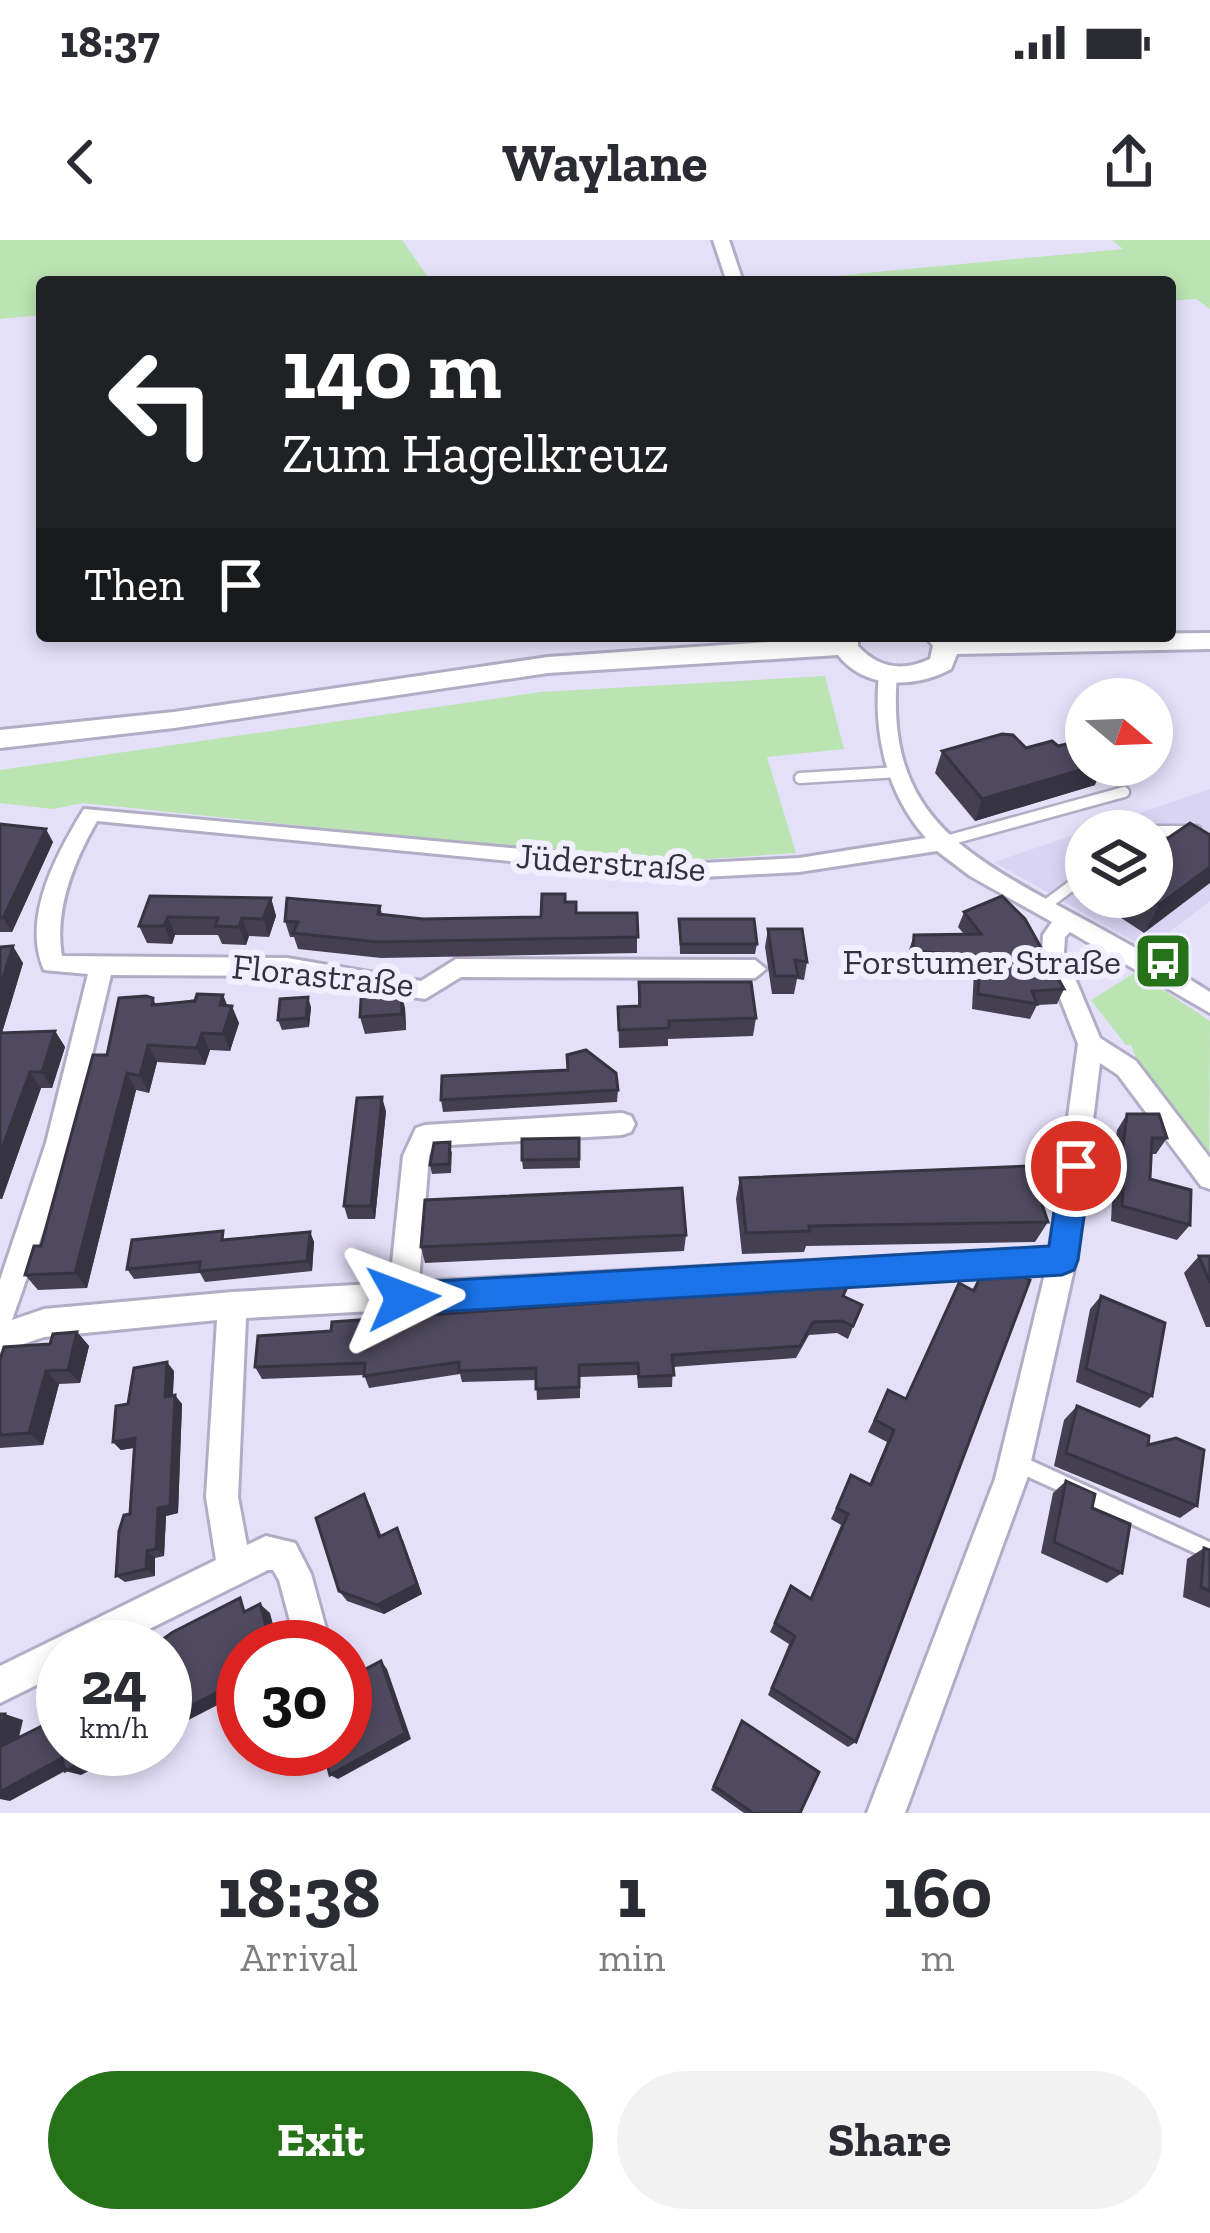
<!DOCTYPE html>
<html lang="en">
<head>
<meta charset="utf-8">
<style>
  body { margin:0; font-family:"Zilla Slab",serif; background:#f2f2f3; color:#2b2b33; height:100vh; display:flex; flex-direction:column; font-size:45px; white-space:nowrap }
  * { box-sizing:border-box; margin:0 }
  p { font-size:39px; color:#7c7c81 }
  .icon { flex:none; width:66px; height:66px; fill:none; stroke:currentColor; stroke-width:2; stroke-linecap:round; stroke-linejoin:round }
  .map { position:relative; height:1573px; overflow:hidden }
  .drawer { display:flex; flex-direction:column; background:#fff; flex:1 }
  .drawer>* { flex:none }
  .guide { position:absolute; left:36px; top:36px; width:1140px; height:366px; border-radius:12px; box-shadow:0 6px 18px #0003; background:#202124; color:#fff; overflow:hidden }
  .needle { width:78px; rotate:109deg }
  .fabs { position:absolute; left:1065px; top:438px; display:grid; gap:24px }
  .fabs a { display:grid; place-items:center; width:108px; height:108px; border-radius:50%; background:#fff; box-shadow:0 6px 18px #0003; font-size:60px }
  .speed { position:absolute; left:36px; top:1380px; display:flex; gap:24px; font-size:60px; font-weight:700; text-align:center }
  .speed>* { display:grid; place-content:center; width:156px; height:156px; border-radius:50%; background:#fff; box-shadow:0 6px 18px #0003; line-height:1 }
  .speed small { font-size:30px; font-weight:400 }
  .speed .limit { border:18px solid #d22; background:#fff; color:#111 }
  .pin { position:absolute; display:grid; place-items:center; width:102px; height:102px; color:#fff; margin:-51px; border:6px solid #fff; border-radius:50%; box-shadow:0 3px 12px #0007 }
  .me { position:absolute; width:132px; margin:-66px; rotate:87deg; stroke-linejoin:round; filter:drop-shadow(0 0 9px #0008) }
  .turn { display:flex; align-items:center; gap:42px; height:252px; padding:0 48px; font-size:54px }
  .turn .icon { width:156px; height:156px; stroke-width:2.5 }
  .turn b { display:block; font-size:84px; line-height:102px }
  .then { display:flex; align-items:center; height:114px; padding:0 48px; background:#0003; gap:24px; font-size:45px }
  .eta { display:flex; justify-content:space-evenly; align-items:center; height:204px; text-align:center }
  .eta b { font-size:72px; font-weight:800; line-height:84px }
  .action { display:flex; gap:24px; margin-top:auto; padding:24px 48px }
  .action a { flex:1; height:138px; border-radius:72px; background:#257218; color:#fff; font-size:48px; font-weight:800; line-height:138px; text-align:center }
  .action a+a { background:#f2f2f3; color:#2b2b33 }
  .status { display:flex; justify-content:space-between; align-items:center; height:84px; padding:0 60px; background:#fff; direction:ltr }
  .status svg { height:33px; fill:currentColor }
  header { display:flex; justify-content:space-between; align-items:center; height:156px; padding:0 48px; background:#fff; font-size:54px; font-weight:800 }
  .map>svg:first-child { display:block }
</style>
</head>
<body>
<div class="status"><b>18:37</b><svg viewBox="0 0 49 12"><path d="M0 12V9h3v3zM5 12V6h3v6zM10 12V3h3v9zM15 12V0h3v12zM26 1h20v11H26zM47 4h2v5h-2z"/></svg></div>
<header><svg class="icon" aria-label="back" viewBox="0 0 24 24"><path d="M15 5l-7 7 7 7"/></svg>Waylane<svg class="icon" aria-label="share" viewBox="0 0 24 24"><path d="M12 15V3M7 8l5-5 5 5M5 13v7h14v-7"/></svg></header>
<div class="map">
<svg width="1210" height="1573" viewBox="0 0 1210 1573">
  <rect width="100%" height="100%" fill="#e5e0f9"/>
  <!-- built -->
  <polygon fill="#dad4f4" points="1210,549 1210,661 1147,709 994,622 1086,591 1086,657 1152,657 1152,591 1087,591"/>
  <!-- green -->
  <g fill="#bae4b2">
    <polygon points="0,0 402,0 430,40 42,42 42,75 0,79"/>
    <polygon points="1112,0 1210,0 1210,69 1196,59 1170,61 1170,42 771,42 1123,9"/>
    <polygon points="825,436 844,509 767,517 796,613 681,621 594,616 83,563 53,569 0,563 0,530 541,452"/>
    <polygon points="1136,732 1210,781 1209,916 1139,826 1131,805 1126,805 1091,760"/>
  </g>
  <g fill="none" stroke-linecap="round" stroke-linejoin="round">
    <defs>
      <g id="lane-far1">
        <polyline points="800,538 899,532"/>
        <polyline points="1151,591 1196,591"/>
        <polyline points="942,602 1124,552"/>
        <polyline points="1043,667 1086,635"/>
      </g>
      <polyline id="lane" points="1015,1222 1210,1311"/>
      <path id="street" d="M888,429L897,434C886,567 953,608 1057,665C1109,693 1161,721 1210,752V773L1070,692L1065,697L1064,712L1100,798L1136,821L1210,918V949L1201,946L1118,835L1100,823L1076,1020L1027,1239L905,1573H867L995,1239L1045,1034L246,1078L238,1257L247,1305L266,1296L295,1303L311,1334L331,1407H297L279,1340L273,1330H268L113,1407H63V1432L0,1463V1426L216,1320L206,1257L217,1080L44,1097L0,1112V1040L46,903L88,734L44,730C21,678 57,613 84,569L684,624L799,618L926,598C886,553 873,493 879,434ZM97,581L684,638L799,632L937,611L970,636L1052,682L1043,695L1042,712L1078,804L1050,1008L419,1042L429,916L433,906L622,895L631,892L635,884L631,876L622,873L425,885L416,888L403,916L390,1043L232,1052L44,1069L12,1080L64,932L111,735L287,736L425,759L461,737L755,738L766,729L755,720L456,719L421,741L287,718L62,716C54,669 74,621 97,581Z"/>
      <g id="secondary">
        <polygon points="713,0 729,0 743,42 727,42"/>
        <path d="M1210,393V409L957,414L951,429C916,448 865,450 838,415L548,433L174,488L0,508V490L174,472L548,417L858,396V406C878,428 903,432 930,419L933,406L926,396Z"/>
      </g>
    </defs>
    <!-- lane-far1 casing -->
    <use href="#lane-far1" stroke="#b2adc5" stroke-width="15"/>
    <!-- lane casing -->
    <use href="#lane" stroke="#b2adc5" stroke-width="22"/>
    <!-- street casing -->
    <use href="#street" stroke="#b2adc5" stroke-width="6"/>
    <!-- secondary casing -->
    <use href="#secondary" stroke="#b2adc5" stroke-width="6"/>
    <!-- lane-far1 -->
    <use href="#lane-far1" stroke="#fff" stroke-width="10"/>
    <!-- lane -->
    <use href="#lane" stroke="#fff" stroke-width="16"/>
    <!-- street -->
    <use href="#street" fill="#fff" fill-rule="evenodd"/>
    <!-- secondary -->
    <use href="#secondary" fill="#fff" fill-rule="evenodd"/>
  </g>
  <!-- wall -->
  <g fill="#444052">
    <polygon points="1026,508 1095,545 975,581 935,533 942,511"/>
    <polygon points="0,584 53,602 12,692 0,692"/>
    <polygon points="1210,595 1144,693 1100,664 1103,657 1152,657"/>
    <polygon points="150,656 271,658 276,676 269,697 249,696 246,705 222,704 218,695 175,695 172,704 147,703 139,686"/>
    <polygon points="565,662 576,673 637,673 637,713 381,718 298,709 294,697 290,697 285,681 380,666 382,674 423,679 541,677"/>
    <polygon points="964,672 1064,749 1057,764 1037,765 1030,779 972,769 974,731 909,726 909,710 914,695 964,694 958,687"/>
    <polygon points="679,679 757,704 755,714 680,714"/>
    <polygon points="768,689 807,722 804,740 797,739 794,754 772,754 765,707"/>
    <polygon points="0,707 23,723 2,793 55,791 65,807 52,848 41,848 2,959 0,959"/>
    <polygon points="639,742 756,778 753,796 668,799 668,806 619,808 618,767 638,766"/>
    <polygon points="390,752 405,768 406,790 365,794 360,777"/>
    <polygon points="223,755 227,766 239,783 230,811 210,810 205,825 157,822 149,853 136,850 87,1048 38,1050 25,1035 41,1006 107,815 153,758 156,765"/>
    <polygon points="311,767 309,787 282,790 278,780"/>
    <polygon points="618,850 617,862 443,872 441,860"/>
    <polygon points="386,871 375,979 348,979 344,966"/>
    <polygon points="1127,874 1167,898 1156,914 1151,914 1150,939 1190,985 1177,1000 1111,981 1112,961 1108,960 1117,890"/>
    <polygon points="579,898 580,928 523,929 522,920"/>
    <polygon points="452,911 451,933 432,934 430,925"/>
    <polygon points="740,938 1048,982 1035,1002 806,1006 804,1012 742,1014 736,959"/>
    <polygon points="310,992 314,1002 312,1031 205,1042 200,1033 134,1039 127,1029 228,999"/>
    <polygon points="686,995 684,1011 425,1023 421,1007"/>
    <polygon points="1199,1016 1210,1016 1210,1087 1206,1087 1184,1033"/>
    <polygon points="981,1035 856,1502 848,1507 768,1455 789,1404 770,1392 791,1346 810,1358 841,1285 831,1279 851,1235 869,1245 887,1202 868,1192 888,1150 905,1159 959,1043 972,1050"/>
    <polygon points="844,1056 862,1065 848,1099 837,1093 809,1095 796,1118 673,1127 672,1147 638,1148 637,1135 580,1137 580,1158 537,1160 536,1140 462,1142 460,1134 369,1148 364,1135 262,1139 255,1127"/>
    <polygon points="1101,1056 1152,1156 1140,1168 1076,1142 1090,1069"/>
    <polygon points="77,1092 89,1106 80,1143 59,1144 43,1205 0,1208 0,1120 50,1104"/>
    <polygon points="174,1131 173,1155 182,1164 178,1273 166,1276 164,1316 155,1318 155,1336 125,1342 116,1336 130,1274 134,1208 121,1210 113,1202 128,1164"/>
    <polygon points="1077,1166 1197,1266 1180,1278 1054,1226 1064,1180"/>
    <polygon points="1066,1241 1092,1268 1122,1333 1107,1343 1041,1313 1053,1253"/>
    <polygon points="370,1266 381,1296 403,1300 422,1354 384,1374 347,1361 339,1351"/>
    <polygon points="1204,1308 1210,1310 1210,1368 1183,1357 1187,1319"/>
    <polygon points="742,1481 800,1573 744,1573 711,1550"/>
  </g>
  <!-- shaded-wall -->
  <g fill="#373442">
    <polygon points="1097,525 1103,525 1095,545 975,581 982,559"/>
    <polygon points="46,589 53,602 12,692 3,678"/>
    <polygon points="1210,627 1210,643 1144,693 1159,665"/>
    <polygon points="271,658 276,676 269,697 263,679"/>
    <polygon points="168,677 175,695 172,704 164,686"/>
    <polygon points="242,678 249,696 246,705 239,687"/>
    <polygon points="13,706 23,723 0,799 0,747"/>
    <polygon points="401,751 405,768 406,790 402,774"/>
    <polygon points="223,755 230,772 232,766 239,783 230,811 223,794 220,765"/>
    <polygon points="308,757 311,767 309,787 306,778"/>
    <polygon points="55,791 65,807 52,848 42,832"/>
    <polygon points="202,793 210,810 205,825 197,808"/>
    <polygon points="148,805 157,822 149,853 140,836"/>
    <polygon points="30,832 41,848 2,959 0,957 0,914"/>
    <polygon points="127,833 136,850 87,1048 75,1033"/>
    <polygon points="382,857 386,871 375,979 371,966"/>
    <polygon points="310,992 314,1002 312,1031 307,1021"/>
    <polygon points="77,1092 89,1106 80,1143 68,1130"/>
    <polygon points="167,1122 174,1131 172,1166 165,1157"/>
    <polygon points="46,1131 59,1144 43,1205 29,1193"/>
    <polygon points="175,1155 182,1164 178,1273 166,1276 164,1316 156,1309 158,1268"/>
    <polygon points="135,1198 143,1206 121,1210 113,1202"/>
    <polygon points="364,1254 370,1266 386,1308 379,1297"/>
    <polygon points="397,1288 422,1354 384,1374 377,1365"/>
    <polygon points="147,1311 155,1318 155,1336 146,1329"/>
    <polygon points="260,1364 270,1373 279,1407 272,1407"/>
    <polygon points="381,1421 387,1429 411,1499 338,1539 330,1535"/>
    <polygon points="243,1439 243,1452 165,1492 165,1479"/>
    <polygon points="5,1474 23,1480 15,1514 0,1509 0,1494"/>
    <polygon points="107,1509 132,1509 81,1535 65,1531 10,1561 0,1559 0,1552 62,1518"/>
  </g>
  <!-- building -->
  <g fill="#4f4a5f" stroke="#373442" stroke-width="3">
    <polygon points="1002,494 1013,495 1026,508 1052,501 1058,506 1075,502 1086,509 1086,525 1097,525 982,559 942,511"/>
    <polygon points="1190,583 1210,595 1210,627 1159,665 1146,657 1152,657 1152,609"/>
    <polygon points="0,584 46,589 3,678 0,678"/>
    <polygon points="542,654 565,654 565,662 576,662 576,673 637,673 638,697 377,702 293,693 298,682 285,681 287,658 380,666 378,674 423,679 541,677"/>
    <polygon points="150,656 271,658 263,679 242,678 239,687 215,686 218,678 168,677 164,686 139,686"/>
    <polygon points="1002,656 1025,679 1064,749 1032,751 1037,764 978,754 980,716 913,711 914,695 981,694 964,672"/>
    <polygon points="679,679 754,679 757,704 681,704"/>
    <polygon points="768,689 802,689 807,722 795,720 798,736 775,736"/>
    <polygon points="13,706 0,747 0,707"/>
    <polygon points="639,742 751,742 756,778 669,781 669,788 619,790 618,767 640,766"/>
    <polygon points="388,743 388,752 401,751 402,774 360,777 362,744"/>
    <polygon points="197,754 223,755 220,765 232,766 223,794 202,793 197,808 148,805 140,836 127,833 75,1033 25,1035 34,1006 41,1006 93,815 107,815 119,758 146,756 153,758 152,765 195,761"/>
    <polygon points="308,757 306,778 278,780 280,759"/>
    <polygon points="55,791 42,832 30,832 0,914 0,793"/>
    <polygon points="586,810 616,833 618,850 441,860 442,836 568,830 567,815"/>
    <polygon points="382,857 371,966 344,966 357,858"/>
    <polygon points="1127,874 1159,874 1167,898 1152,898 1150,939 1191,950 1190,985 1122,966 1123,946 1118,944"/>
    <polygon points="579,898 579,919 522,920 522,899"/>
    <polygon points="450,902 449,924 430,925 434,903"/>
    <polygon points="1029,926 1048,982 809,986 810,991 746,993 740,938"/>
    <polygon points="682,948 686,995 421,1007 425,960"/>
    <polygon points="223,991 222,1000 310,992 307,1021 199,1031 200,1022 127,1029 132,1000"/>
    <polygon points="1199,1016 1210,1016 1210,1043"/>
    <polygon points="1018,1034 1030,1040 856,1502 772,1448 795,1396 775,1383 791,1346 811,1359 848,1274 837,1268 851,1235 871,1245 894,1190 875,1180 888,1150 906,1159 959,1043 974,1051 981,1035"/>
    <polygon points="848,1045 843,1056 862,1065 853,1086 842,1081 813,1082 800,1106 672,1115 674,1135 639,1137 638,1123 579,1125 579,1147 536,1149 536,1128 459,1131 459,1122 364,1136 365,1123 255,1127 258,1096 331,1091 332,1082"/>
    <polygon points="1101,1056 1165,1083 1152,1156 1086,1129"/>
    <polygon points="77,1092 68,1130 46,1131 29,1193 0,1195 0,1120 4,1107 50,1104 53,1094"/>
    <polygon points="167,1122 165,1157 175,1155 170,1266 158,1268 156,1309 147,1311 146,1329 116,1336 119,1291 124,1275 130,1274 135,1198 113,1202 116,1166 128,1164 134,1128"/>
    <polygon points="1077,1166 1149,1196 1148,1205 1176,1198 1204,1210 1197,1266 1066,1213"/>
    <polygon points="1066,1241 1095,1254 1092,1268 1130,1284 1122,1333 1054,1302"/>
    <polygon points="364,1254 379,1297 397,1288 417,1344 377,1365 339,1351 316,1278"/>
    <polygon points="1204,1308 1210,1310 1210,1351 1201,1347"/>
    <polygon points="240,1358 244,1372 260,1364 272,1407 243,1407 243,1439 165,1479 165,1407 156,1407 156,1404 173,1392"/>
    <polygon points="381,1421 405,1493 330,1535 323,1509 345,1509 345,1440"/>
    <polygon points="63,1447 63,1509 107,1509 65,1531 62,1518 0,1552 0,1507 52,1481 48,1454"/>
    <polygon points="0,1474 5,1474 0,1494"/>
    <polygon points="742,1481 819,1532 800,1573 753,1573 714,1546"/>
  </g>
  <!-- route -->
  <polygon fill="#1a73e8" stroke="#114b97" stroke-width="3" points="1076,913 1091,926 1078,1020 1074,1030 1062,1035 403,1074 392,1069 387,1058 392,1048 403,1043 1049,1006 1061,926"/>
  <!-- icons -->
  <defs>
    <symbol id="bus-square" viewBox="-11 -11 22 22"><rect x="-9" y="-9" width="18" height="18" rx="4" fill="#257218" stroke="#f1effe"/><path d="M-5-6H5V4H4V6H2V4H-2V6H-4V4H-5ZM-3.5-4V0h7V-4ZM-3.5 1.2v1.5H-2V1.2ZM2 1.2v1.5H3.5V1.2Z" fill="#fff"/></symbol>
  </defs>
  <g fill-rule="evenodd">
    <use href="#bus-square" x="1130" y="688" width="66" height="66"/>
  </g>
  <g text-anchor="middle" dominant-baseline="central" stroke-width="12" stroke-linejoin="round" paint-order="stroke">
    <!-- street labels -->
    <g font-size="36" fill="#33313b" stroke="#f1effe">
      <text transform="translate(611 622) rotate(4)">Jüderstraße</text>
      <text transform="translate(323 735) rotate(6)">Florastraße</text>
    </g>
    <!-- poi labels -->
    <g font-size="36" fill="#33313b" stroke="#f1effe" text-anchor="end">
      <text x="1121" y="721">Forstumer Straße</text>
    </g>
  </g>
</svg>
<div class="fabs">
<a><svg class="needle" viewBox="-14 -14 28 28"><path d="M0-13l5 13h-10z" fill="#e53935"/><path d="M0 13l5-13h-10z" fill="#7c7c81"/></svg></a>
<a><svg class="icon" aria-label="layers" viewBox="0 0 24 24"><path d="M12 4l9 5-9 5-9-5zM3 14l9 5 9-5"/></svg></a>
</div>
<div class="speed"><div>24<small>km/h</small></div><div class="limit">30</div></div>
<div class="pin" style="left:1076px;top:926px;background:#d93025"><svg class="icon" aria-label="arrive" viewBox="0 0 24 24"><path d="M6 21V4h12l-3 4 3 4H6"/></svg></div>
<svg class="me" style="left:403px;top:1058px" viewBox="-20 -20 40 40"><path d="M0-17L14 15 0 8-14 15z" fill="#1a73e8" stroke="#fff" stroke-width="4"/></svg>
<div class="guide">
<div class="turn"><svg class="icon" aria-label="left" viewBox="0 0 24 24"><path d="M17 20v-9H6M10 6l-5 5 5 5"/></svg><div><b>140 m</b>Zum Hagelkreuz</div></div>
<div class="then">Then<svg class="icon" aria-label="arrive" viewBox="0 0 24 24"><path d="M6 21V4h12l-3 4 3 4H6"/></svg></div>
</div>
</div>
<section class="drawer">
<div class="eta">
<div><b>18:38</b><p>Arrival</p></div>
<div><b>1</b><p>min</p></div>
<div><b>160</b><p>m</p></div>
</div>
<div class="action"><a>Exit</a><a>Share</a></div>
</section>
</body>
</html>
